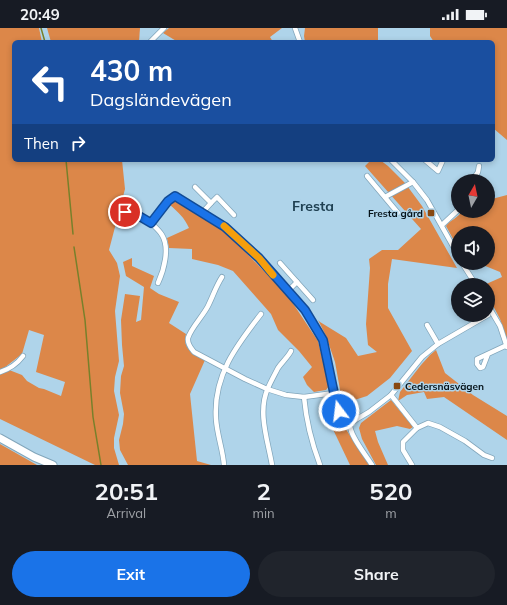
<!DOCTYPE html>
<html lang="en">
<head>
<meta charset="utf-8">
<style>
  body { margin:0; font-family:Mulish,sans-serif; background:#20242c; color:#f1f3f6; height:100vh; display:flex; flex-direction:column; font-size:15px; white-space:nowrap }
  * { box-sizing:border-box; margin:0 }
  p { font-size:13px; color:#9ea1a6 }
  .icon { flex:none; width:22px; height:22px; fill:none; stroke:currentColor; stroke-width:2; stroke-linecap:round; stroke-linejoin:round }
  .map { position:relative; height:437px; overflow:hidden }
  .side { display:flex; flex-direction:column; background:#171b24; flex:1 }
  .side>* { flex:none }
  .banner { position:absolute; left:12px; top:12px; width:483px; height:122px; border-radius:6px; box-shadow:0 2px 6px #0003; background:#1a4fa0; color:#fff; overflow:hidden }
  .needle { width:26px; rotate:9deg }
  .fabs { position:absolute; left:451px; top:146px; display:grid; gap:8px }
  .fabs a { display:grid; place-items:center; width:44px; height:44px; border-radius:50%; background:#171b24; box-shadow:0 2px 6px #0003; font-size:20px }
  .pin { position:absolute; display:grid; place-items:center; width:34px; height:34px; color:#fff; margin:-17px; border:2px solid #fff; border-radius:50%; box-shadow:0 1px 4px #0007 }
  .me { position:absolute; width:44px; margin:-22px; rotate:345deg; stroke-linejoin:round; filter:drop-shadow(0 0 3px #0008) }
  .turn { display:flex; align-items:center; gap:14px; height:84px; padding:0 12px; font-size:18px }
  .turn .icon { width:52px; height:52px; stroke-width:2.5 }
  .turn b { display:block; font-size:28px; line-height:34px }
  .then { display:flex; align-items:center; height:38px; padding:0 12px; background:#0003; gap:8px; font-size:15px }
  .eta { display:flex; justify-content:space-evenly; align-items:center; height:68px; text-align:center }
  .eta b { font-size:24px; font-weight:700; line-height:28px }
  .action { display:flex; gap:8px; margin-top:auto; padding:8px 12px }
  .action a { flex:1; height:46px; border-radius:24px; background:#1a73e8; color:#fff; font-size:16px; font-weight:700; line-height:46px; text-align:center }
  .action a+a { background:#20242c; color:#f1f3f6 }
  .status { display:flex; justify-content:space-between; align-items:center; height:28px; padding:0 20px; background:#171b24; direction:ltr }
  .status svg { height:11px; fill:currentColor }
  .map>svg:first-child { display:block }
</style>
</head>
<body>
<div class="status"><b>20:49</b><svg viewBox="0 0 49 12"><path d="M0 12V9h3v3zM5 12V6h3v6zM10 12V3h3v9zM15 12V0h3v12zM26 1h20v11H26zM47 4h2v5h-2z"/></svg></div>
<div class="map">
<svg width="507" height="437" viewBox="0 0 507 437">
  <rect width="100%" height="100%" fill="#afd4ea"/>
  <!-- green -->
  <g fill="#dc8749" fill-rule="evenodd">
    <path d="M0,0H39L42,14H14V132H75L76,133L85,132H122L125,161L109,222L117,235L120,248L115,283L119,333L115,349L114,363L119,387L114,410V420L119,437H95L0,391ZM29,302L44,307L36,344L65,354L61,368L44,361L39,360L27,353L22,347L4,340L22,326Z"/>
    <polygon points="47,0 140,0 139,14 51,14"/>
    <polygon points="169,0 282,0 270,9 273,14 178,14 163,5"/>
    <polygon points="305,0 378,0 378,14 305,14 304,8"/>
    <polygon points="430,0 507,0 507,112 493,100 493,14 434,14 430,8"/>
    <polygon points="371,132 380,132 388,138 405,155 422,178 457,240 392,231 388,256 388,280 412,323 390,350 367,368 345,375 343,373 341,367 335,334 326,308 318,292 320,294 346,310 358,328 377,324 368,317 366,296 370,240 369,231 382,222 398,222 421,201 365,138"/>
    <path d="M507,167V312L500,291L488,268V257H484L502,249L500,244L478,235H488V205H458V220L446,198C450,192 458,190 462,183H488V172Z"/>
    <path d="M174,174H178L228,206L288,268L318,313L329,358L326,362L314,364L307,357L303,349L312,339L299,323L278,302L271,286L233,243L218,237L192,231V221L169,220L167,210L189,200C184,189 179,185 170,177Z"/>
    <path d="M132,230V238L154,248L150,260L159,266L179,274L169,295L186,306C182,321 194,326 205,332L190,366L197,433L211,437H128L120,422L119,412L123,396L124,386L120,365L121,348L124,338L122,317L121,292L125,266L140,268L136,294L141,292L144,259L126,248L123,234Z"/>
    <polygon points="436,322 445,345 473,367 507,388 507,412 444,369 427,371 424,364 407,367 398,373 400,364 421,337 430,327"/>
    <polygon points="391,372 413,399 410,401 397,398 375,403 378,414 388,437 376,437 362,411 359,400 361,395 374,385"/>
    <polygon points="340,392 369,437 350,437 329,393"/>
    <polygon points="0,416 37,437 0,437"/>
  </g>
  <g fill="none" stroke-linecap="round" stroke-linejoin="round">
    <!-- stream -->
    <g stroke="#77802b" stroke-width="1.5">
      <polyline points="41,0 45,14"/>
      <polyline points="66,132 73,206"/>
      <polyline points="74,219 85,292 93,389 101,437"/>
    </g>
    <defs>
      <g id="street">
        <polyline points="295,0 300,14"/>
        <polyline points="150,14 164,0"/>
        <polyline points="391,132 413,154 427,172 458,227"/>
        <polyline points="425,132 438,143 443,132"/>
        <polyline points="367,148 398,185"/>
        <polyline points="472,153 478,144 479,138"/>
        <polyline points="195,159 211,175 217,169 234,187"/>
        <polyline points="385,169 413,154"/>
        <polyline points="125,184 134,185 151,195"/>
        <polyline points="202,185 211,175"/>
        <polyline points="442,197 458,182"/>
        <polyline points="280,235 313,272"/>
        <polyline points="462,235 476,257"/>
        <path d="M222,249C216,258 213,268 208,278C203,288 191,300 188,310C187,316 191,320 194,324L245,351L267,361L286,367L304,369L334,365"/>
        <path d="M158,255C164,242 170,220 162,207C159,202 155,199 151,195L168,173L175,168L225,199L259,230L305,283L323,312L334,365L339,383L343,391L350,396"/>
        <polyline points="288,263 297,254"/>
        <polyline points="490,281 500,298 507,319"/>
        <polyline points="427,297 438,316"/>
        <polyline points="488,326 483,339 480,340 477,336 477,331 507,317"/>
        <path d="M0,344C10,341 17,336 23,328"/>
        <polyline points="391,367 417,400"/>
        <path d="M304,369C306,391 312,416 320,437"/>
        <path d="M224,437C223,422 217,407 216,391C213,348 236,318 261,286"/>
        <path d="M272,437C268,413 257,384 268,360C271,353 275,346 278,340C282,334 288,329 291,323"/>
        <path d="M372,437C366,427 349,407 350,396L357,391L369,384L391,367L422,329L438,316L488,287"/>
        <polyline points="412,437 403,422 403,414 417,400 428,395 440,399 465,413 484,427 492,430"/>
      </g>
      <polyline id="secondary" points="0,410 34,429 53,437"/>
    </defs>
    <!-- street casing -->
    <use href="#street" stroke="#82a6bb" stroke-width="6"/>
    <!-- secondary casing -->
    <use href="#secondary" stroke="#82a6bb" stroke-width="9"/>
    <!-- street -->
    <use href="#street" stroke="#fff" stroke-width="4.5"/>
    <!-- secondary -->
    <use href="#secondary" stroke="#fff" stroke-width="7"/>
  </g>
  <g fill="none" stroke-linecap="round" stroke-linejoin="round">
    <defs>
      <polyline id="route" points="125,184 134,185 151,195 168,173 175,168 225,199 259,230 305,282 323,312 334,365 339,383"/>
    </defs>
    <!-- route casing -->
    <use href="#route" stroke="#114b97" stroke-width="10"/>
    <!-- route -->
    <use href="#route" stroke="#1a73e8" stroke-width="7"/>
    <!-- slow -->
    <polyline stroke="#f59e0b" stroke-width="7" points="224,198 259,230 273,247"/>
  </g>
  <!-- markers -->
  <g fill="#874710" stroke="#afd4ea" stroke-width="1.5">
    <rect x="427" y="181" width="8" height="8" rx="2"/>
    <rect x="393" y="354" width="8" height="8" rx="2"/>
  </g>
  <g text-anchor="middle" dominant-baseline="central" stroke-width="3" stroke-linejoin="round" paint-order="stroke">
    <!-- poi labels -->
    <g font-size="10" font-weight="bold" fill="#06131a" stroke="#afd4ea" text-anchor="end">
      <text x="423" y="185">Fresta gård</text>
      <text x="405" y="358" text-anchor="start">Cedersnäsvägen</text>
    </g>
    <!-- district labels -->
    <g font-size="14" font-weight="bold" fill="#1f4052" stroke="#afd4ea">
      <text x="313" y="178">Fresta</text>
    </g>
  </g>
</svg>
<div class="fabs">
<a><svg class="needle" viewBox="-14 -14 28 28"><path d="M0-13l5 13h-10z" fill="#e53935"/><path d="M0 13l5-13h-10z" fill="#9ea1a6"/></svg></a>
<a><svg class="icon" aria-label="sound" viewBox="0 0 24 24"><path d="M4 9h4l5-4v14l-5-4H4zM17 9q2 3 0 6"/></svg></a>
<a><svg class="icon" aria-label="layers" viewBox="0 0 24 24"><path d="M12 4l9 5-9 5-9-5zM3 14l9 5 9-5"/></svg></a>
</div>
<div class="pin" style="left:125px;top:184px;background:#d93025"><svg class="icon" aria-label="arrive" viewBox="0 0 24 24"><path d="M6 21V4h12l-3 4 3 4H6"/></svg></div>
<svg class="me" style="left:339px;top:383px" viewBox="-20 -20 40 40"><circle r="17" fill="#1a73e8" stroke="#fff" stroke-width="3"/><path d="M0-11L8 9 0 5-8 9z" fill="#fff"/></svg>
<div class="banner">
<div class="turn"><svg class="icon" aria-label="left" viewBox="0 0 24 24"><path d="M17 20v-9H6M10 6l-5 5 5 5"/></svg><div><b>430 m</b>Dagsländevägen</div></div>
<div class="then">Then<svg class="icon" aria-label="right" viewBox="0 0 24 24"><path d="M7 20v-9h11M14 6l5 5-5 5"/></svg></div>
</div>
</div>
<section class="side">
<div class="eta">
<div><b>20:51</b><p>Arrival</p></div>
<div><b>2</b><p>min</p></div>
<div><b>520</b><p>m</p></div>
</div>
<div class="action"><a>Exit</a><a>Share</a></div>
</section>
</body>
</html>
